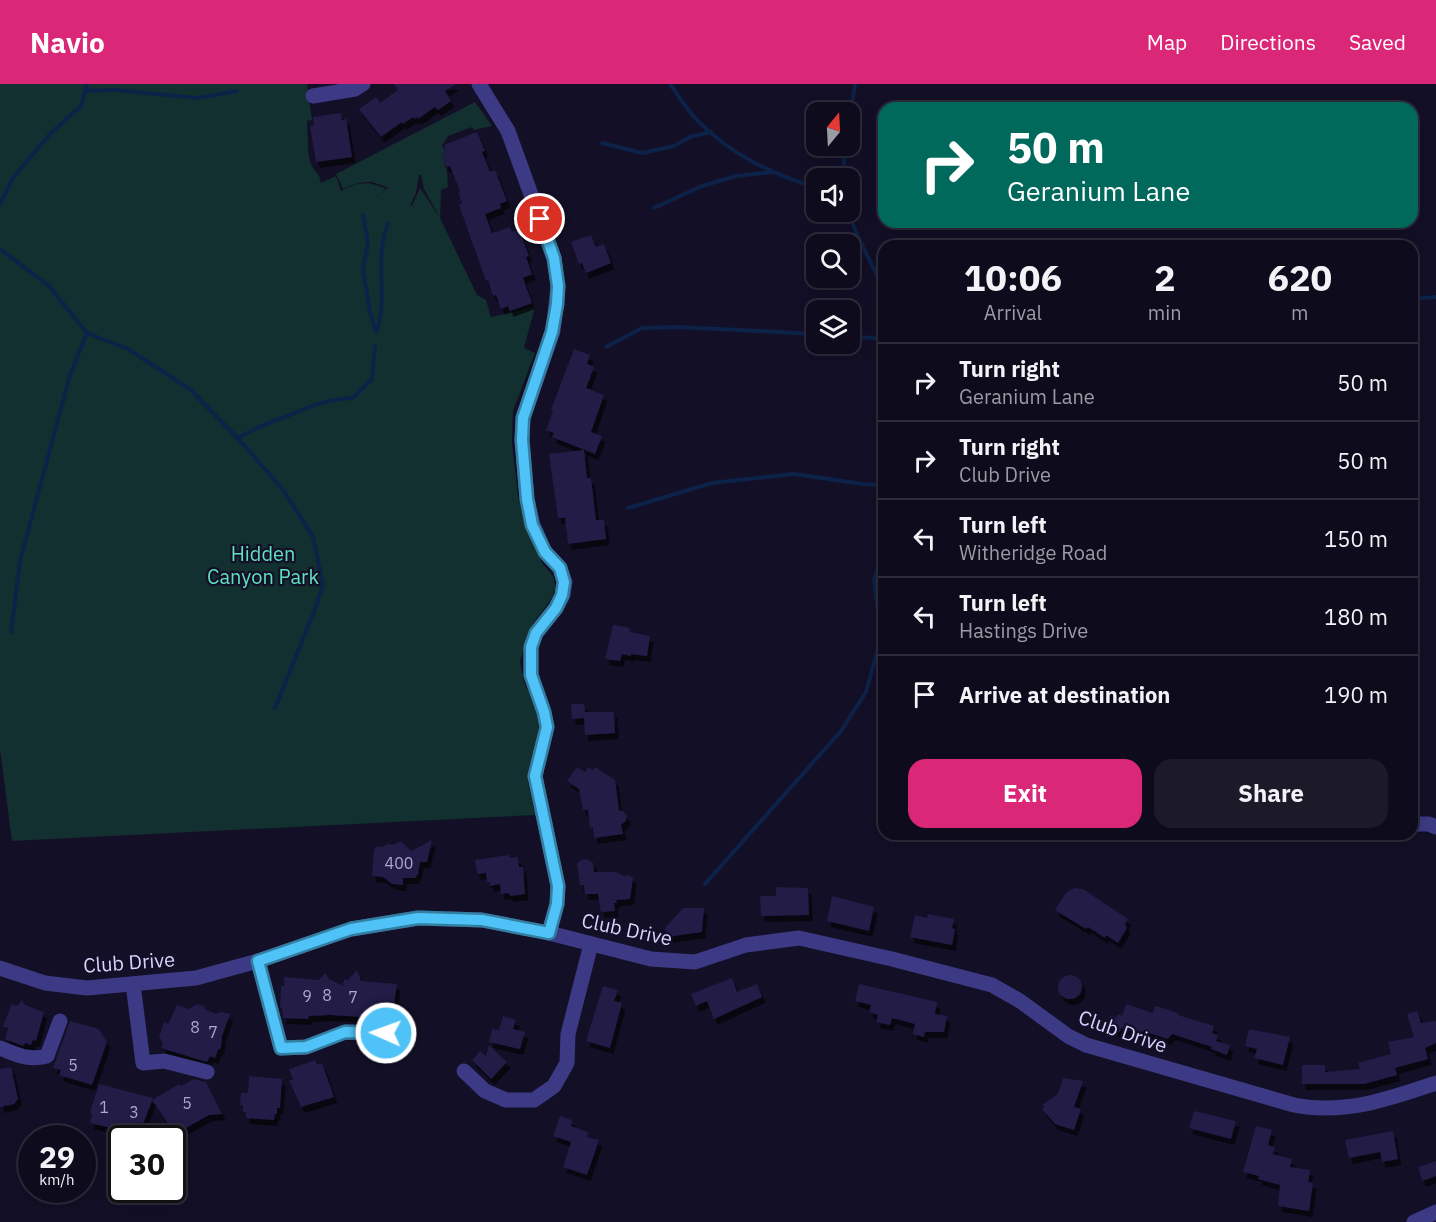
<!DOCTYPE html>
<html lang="en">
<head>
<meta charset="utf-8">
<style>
  body { margin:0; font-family:"IBM Plex Sans",sans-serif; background:#1c1929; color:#f1f3f6; height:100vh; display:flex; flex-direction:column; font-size:22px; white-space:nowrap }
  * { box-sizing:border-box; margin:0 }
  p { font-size:20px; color:#9b9ba3 }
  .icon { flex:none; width:33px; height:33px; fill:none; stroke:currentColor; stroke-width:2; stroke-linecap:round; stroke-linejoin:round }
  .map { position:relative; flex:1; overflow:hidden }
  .panel { position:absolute; left:878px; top:156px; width:540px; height:600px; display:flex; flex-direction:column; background:#0e0b1c; border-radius:18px; box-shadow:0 3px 15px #0003,0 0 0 2px #2e2b3b }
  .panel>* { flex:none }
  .guide { position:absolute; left:878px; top:18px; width:540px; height:126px; border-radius:18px; box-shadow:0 3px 15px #0003,0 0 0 2px #2e2b3b; background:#00695c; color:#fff; overflow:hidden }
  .needle { width:39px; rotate:18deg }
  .controls { position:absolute; left:806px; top:18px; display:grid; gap:12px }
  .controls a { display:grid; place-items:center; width:54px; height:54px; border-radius:12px; background:#0e0b1c; box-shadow:0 3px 15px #0003,0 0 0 2px #2e2b3b; font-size:30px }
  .speed { position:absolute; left:18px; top:1041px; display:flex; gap:12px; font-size:30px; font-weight:700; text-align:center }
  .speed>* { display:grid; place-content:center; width:78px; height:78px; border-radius:50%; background:#0e0b1c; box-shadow:0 3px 15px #0003,0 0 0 2px #2e2b3b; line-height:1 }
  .speed small { font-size:15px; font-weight:400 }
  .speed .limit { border:3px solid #111; border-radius:9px; background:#fff; color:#111 }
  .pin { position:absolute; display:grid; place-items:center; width:51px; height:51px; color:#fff; margin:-26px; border:3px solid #fff; border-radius:50%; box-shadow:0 2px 6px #0007 }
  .me { position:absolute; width:66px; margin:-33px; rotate:272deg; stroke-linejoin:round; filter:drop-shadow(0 0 4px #0008) }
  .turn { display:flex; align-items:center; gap:21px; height:126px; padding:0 30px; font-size:27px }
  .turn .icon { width:78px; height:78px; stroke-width:2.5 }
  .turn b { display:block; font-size:42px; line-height:51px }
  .eta { display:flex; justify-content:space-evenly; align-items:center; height:102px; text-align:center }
  .eta b { font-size:36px; font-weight:700; line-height:42px }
  .button { display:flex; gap:12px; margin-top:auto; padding:12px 30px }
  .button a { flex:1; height:69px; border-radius:18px; background:#db2777; color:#fff; font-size:24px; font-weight:700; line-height:69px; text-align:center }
  .button a+a { background:#1c1929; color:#f1f3f6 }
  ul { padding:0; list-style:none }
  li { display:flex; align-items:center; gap:18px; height:78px; padding:0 30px; border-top:2px solid #2e2b3b }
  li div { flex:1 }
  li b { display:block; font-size:22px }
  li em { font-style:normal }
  header { display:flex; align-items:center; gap:36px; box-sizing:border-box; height:84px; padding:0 30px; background:#db2777; color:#fff }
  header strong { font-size:28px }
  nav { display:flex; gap:33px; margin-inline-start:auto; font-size:21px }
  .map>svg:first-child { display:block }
</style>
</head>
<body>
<header>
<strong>Navio</strong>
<nav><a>Map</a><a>Directions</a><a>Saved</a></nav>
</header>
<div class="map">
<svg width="1436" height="1138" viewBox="0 0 1436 1138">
  <defs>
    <filter id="shadow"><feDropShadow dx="3.5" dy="6" stdDeviation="0" flood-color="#0009"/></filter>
  </defs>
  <rect width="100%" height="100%" fill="#130f26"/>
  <!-- green -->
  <path fill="#12302f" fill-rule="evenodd" d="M0,0H307L312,36L307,37C308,47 307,74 312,82C317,91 319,87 321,99L336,92L341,107C358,98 368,96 386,105L375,115L388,104C368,95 363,97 343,105L336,90L475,18L492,42L474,46L472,43L448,52L442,62L446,69L442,71L447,88L448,103L441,106L440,134L477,211L486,216L491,233L535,223L524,264L535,269L513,327L512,359L518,412L526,441L542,479L553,492L555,501V506L550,517L532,541L520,577L524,598L538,627L539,644L528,698L535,731L12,757L0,665ZM419,91H421L424,105L440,134L420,104L412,122H410L416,109Z"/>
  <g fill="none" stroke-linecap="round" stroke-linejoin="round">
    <!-- stream -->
    <g stroke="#0c2248" stroke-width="4">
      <path d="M670,0C678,11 686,24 695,34C729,70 770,89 816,104"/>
      <polyline points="85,7 115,6 198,14 237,7"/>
      <polyline points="849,42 855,0"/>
      <polyline points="602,59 643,69 674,62 692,52 711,48"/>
      <polyline points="842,94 846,62"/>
      <polyline points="0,121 12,95 50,50 81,22 87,0"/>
      <polyline points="654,124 702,102 736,92 773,88"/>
      <polyline points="848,128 859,155 882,201 884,209"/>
      <polyline points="363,131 368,159 363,185 370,228 376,248"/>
      <polyline points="0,165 49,202 87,249 128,265 191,306 244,361 284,407 313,453 323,501 314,528 275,624"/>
      <polyline points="1412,215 1436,213"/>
      <path d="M377,247C388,211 374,173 388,139"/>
      <polyline points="849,252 884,255"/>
      <polyline points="606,263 642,244 678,243 816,250"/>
      <path d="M238,354C253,345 268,339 285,333C309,323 326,315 353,314L372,295L375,262"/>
      <polyline points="628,424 712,399 794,390 863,400 884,401"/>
      <polyline points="11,548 20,477 70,291 87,249"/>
      <polyline points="705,800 841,647 866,608 881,554 874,495 884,468"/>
    </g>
  </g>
  <!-- building -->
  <g fill="#241b47" filter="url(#shadow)">
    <polygon points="394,0 456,0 445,7 451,17 438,26 435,23 418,35 417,33 414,35 413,33 403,40 402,38 381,53 359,25 376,13 380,19 398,6"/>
    <polygon points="341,29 342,37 346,34 352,73 316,78 310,42 314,41 313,33"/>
    <polygon points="477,48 485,67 482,68 490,88 495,86 507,117 500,120 501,124 485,130 492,149 510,143 512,148 519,145 529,172 526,173 532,190 523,194 532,219 510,227 508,222 501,225 496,211 493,212 488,196 486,197 459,121 462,119 458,108 460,107 450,82 446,83 442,70 446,69 444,61"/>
    <polygon points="591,151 596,163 604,160 611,179 586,189 582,179 579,180 571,158"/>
    <polygon points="574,265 590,271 587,280 594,283 586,304 604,311 591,348 602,352 595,370 552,353 554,349 546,346 553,327 551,326"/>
    <polygon points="584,366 587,394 591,394 596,436 604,436 606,455 568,460 565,434 558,434 549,370"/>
    <polygon points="613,541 626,543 630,545 630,548 650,552 647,572 631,570 631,572 622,570 620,577 605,575"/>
    <polygon points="571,620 584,620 585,628 614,628 615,649 585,651 584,634 572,635"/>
    <polygon points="577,683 585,688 588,683 593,686 595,683 615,696 619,726 624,728 627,732 626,737 621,741 623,750 594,754 593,743 590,744 588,726 583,726 579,705 567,697"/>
    <polygon points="432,756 427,778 420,778 418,790 415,794 403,794 403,801 392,800 383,793 372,792 374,766 377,762 383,763 387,760 393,761 401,757 411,767"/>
    <polygon points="509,771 510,774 518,773 519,783 523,783 525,810 511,812 508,809 501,810 500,800 490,802 490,798 487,798 486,789 477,790 475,776"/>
    <polygon points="587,775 593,779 594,788 616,788 624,792 629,791 633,794 630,815 616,816 617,819 614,819 615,827 601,828 598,810 585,810 584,801 580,801 577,780 581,776"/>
    <polygon points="776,803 808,804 809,831 761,832 760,812 776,812"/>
    <polygon points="1074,804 1083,805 1128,835 1125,840 1127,844 1118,859 1106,851 1105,854 1088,843 1086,845 1055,826 1066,809"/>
    <polygon points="832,812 874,823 869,847 827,837"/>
    <polygon points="683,824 704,824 702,848 667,853 665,844"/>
    <polygon points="928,830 954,835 952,844 955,845 952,861 910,853 915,831 927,834"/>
    <polygon points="357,886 361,897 397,900 392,933 384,932 384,938 362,937 362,933 330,931 309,932 308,935 283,934 282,924 280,923 281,902 284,902 284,893 319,896 325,889 329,895 343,902 344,895 348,896"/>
    <circle cx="1070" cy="903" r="12"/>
    <polygon points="732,894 737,908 757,900 762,913 714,935 707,917 696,922 691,910"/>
    <polygon points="859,900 937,918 935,930 947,932 944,948 925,948 924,953 913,950 915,940 892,934 890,941 876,938 878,931 869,928 871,921 855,917"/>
    <polygon points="603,902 618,906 614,917 622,919 610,964 586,957"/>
    <polygon points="22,916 25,921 44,928 36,957 33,956 31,961 25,959 23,962 5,955 8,944 3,942 12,920 17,922"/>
    <polygon points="197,920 204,922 205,925 216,930 221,928 230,930 222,952 221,964 218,966 215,974 210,972 207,978 161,964 163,959 159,953 164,938 168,940 177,921 188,925"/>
    <polygon points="1126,920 1153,929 1155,922 1166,925 1178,929 1178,931 1214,942 1212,949 1218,951 1216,957 1230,961 1227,971 1211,965 1212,963 1172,950 1168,955 1142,947 1141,950 1121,944 1120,948 1106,944 1110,932 1116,934 1118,930 1122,932"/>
    <polygon points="1417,927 1421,939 1436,937 1436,959 1425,964 1428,975 1395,984 1397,991 1364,1000 1302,1000 1302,981 1325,981 1325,988 1360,985 1358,979 1391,970 1388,958 1414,953 1407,930"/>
    <polygon points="503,932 516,936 513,945 525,948 520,965 489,958 492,945 499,946"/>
    <polygon points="70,937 99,945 107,958 92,1001 59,991 61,986 53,984"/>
    <polygon points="1249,945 1290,953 1283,981 1254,974 1257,965 1245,962"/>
    <polygon points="489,961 507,978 491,995 472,976 480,967 486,972"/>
    <polygon points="315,976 317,981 322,979 334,1013 301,1023 289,996 293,996 289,985"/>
    <polygon points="11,983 18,1015 14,1020 0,1023 0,985"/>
    <polygon points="249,992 282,995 280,1024 277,1024 277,1030 275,1030 274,1036 246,1034 246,1028 243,1028 243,1021 240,1021 241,1009 248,1009"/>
    <polygon points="1063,994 1083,997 1074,1023 1081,1025 1074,1046 1055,1040 1042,1025 1044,1023 1042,1021 1058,1010"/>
    <polygon points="194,995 206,998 222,1030 209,1031 175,1050 152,1016 179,1000 181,1002"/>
    <polygon points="99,1000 153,1014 139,1051 90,1039 92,1032 90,1028"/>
    <polygon points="1194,1027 1236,1037 1231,1055 1189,1044"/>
    <polygon points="560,1032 572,1036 571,1042 588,1048 587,1053 599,1056 587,1091 563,1083 571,1058 553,1052"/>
    <polygon points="1256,1042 1272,1046 1268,1061 1275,1063 1273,1070 1292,1075 1290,1083 1310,1086 1308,1098 1313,1099 1309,1127 1278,1122 1280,1101 1258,1095 1259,1092 1243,1088"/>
    <polygon points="1393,1047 1398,1075 1382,1078 1380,1068 1349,1074 1345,1056"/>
    <polygon points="1436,1077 1436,1092 1422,1097 1418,1083"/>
  </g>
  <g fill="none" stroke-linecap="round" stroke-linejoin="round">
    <!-- minor -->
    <g stroke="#3d3a85" stroke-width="15">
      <polyline points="313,12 355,5 363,0"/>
      <polyline points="1412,740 1429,740 1436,743"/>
      <polyline points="258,877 281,964 306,963 345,948 386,949"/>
      <polyline points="133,900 143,979 164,977 207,988"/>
      <path d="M0,964C17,971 29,977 47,972L60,937"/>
      <polyline points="464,987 485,1007 506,1016 534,1016 554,1002 567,979 568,950 591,860"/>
      <polyline points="1414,1138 1436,1128"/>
    </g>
    <!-- tertiary -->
    <g stroke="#3d3a85" stroke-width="15">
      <polyline points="479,0 508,47 554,174 558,202 553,247 523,334 522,356 527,415 533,441 545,468 560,484 565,498 563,511 556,524 536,549 531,563 531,591 544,628 547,643 535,692 558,802 557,820 549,849"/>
      <path d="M0,884L45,899L87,904L196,894L258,877L351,845L419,834L482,836L549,849L651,875L695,878L746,861L799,854L892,875L992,901L1020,917L1068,952L1086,961L1294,1021C1344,1031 1389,1015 1436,999"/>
    </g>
  </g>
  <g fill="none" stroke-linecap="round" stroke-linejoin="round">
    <defs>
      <polyline id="route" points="386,949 345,948 306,963 281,964 258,877 351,845 418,834 482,836 549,849 557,820 558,802 535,692 547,643 544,628 531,591 531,563 536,549 556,524 562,511 564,498 560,484 545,468 532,441 527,415 522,356 523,334 552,248 557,220 558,202 554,174 540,135"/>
    </defs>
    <!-- route casing -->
    <use href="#route" stroke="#337fa1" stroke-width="15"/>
    <!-- route -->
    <use href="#route" stroke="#4fc3f7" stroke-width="10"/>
  </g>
  <g text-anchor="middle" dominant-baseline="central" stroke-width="4.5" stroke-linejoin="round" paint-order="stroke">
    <!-- number labels -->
    <g font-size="16" fill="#aca6d1">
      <text x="399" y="779">400</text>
      <text x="327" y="911">8</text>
      <text x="307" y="912">9</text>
      <text x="353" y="913">7</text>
      <text x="195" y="943">8</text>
      <text x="213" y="948">7</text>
      <text x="73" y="981">5</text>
      <text x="187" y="1019">5</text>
      <text x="104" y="1023">1</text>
      <text x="134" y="1028">3</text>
    </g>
    <!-- park labels -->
    <g font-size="20" fill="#5fe0c0" stroke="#130f26">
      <text x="263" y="469">Hidden<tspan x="263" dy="23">Canyon Park</tspan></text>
    </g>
    <!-- street labels -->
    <g font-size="20" fill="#d9d4ff" stroke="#130f26">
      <text transform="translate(627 845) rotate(12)">Club Drive</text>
      <text transform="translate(129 878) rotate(-4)">Club Drive</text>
      <text transform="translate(1123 947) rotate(19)">Club Drive</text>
    </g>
  </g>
</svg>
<div class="controls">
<a><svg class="needle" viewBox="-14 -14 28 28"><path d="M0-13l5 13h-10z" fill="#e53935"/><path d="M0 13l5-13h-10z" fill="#9b9ba3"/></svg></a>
<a><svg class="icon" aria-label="sound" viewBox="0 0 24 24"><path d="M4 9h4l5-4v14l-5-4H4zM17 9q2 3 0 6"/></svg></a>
<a><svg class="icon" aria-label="search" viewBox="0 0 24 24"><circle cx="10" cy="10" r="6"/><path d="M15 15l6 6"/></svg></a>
<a><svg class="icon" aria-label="layers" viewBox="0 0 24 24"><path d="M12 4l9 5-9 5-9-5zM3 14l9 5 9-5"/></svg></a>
</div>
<div class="speed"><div>29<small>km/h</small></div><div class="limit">30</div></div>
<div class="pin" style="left:540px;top:135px;background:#d93025"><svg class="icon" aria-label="arrive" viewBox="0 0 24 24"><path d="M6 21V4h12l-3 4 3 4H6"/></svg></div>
<svg class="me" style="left:386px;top:949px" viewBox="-20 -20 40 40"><circle r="17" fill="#4fc3f7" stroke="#fff" stroke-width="3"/><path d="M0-11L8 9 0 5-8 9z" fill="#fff"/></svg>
<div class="guide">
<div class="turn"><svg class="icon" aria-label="right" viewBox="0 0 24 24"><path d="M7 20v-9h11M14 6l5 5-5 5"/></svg><div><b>50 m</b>Geranium Lane</div></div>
</div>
<section class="panel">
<div class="eta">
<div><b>10:06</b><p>Arrival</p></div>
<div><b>2</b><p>min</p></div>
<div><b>620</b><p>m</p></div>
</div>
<ul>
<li><svg class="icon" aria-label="right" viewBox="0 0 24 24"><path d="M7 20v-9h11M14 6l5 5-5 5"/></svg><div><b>Turn right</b><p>Geranium Lane</p></div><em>50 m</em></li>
<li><svg class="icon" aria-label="right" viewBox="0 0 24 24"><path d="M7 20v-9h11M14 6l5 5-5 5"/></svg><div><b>Turn right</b><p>Club Drive</p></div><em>50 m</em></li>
<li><svg class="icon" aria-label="left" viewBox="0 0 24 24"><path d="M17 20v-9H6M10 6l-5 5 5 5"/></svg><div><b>Turn left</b><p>Witheridge Road</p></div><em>150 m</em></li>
<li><svg class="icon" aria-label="left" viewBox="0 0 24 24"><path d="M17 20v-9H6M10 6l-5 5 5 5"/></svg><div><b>Turn left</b><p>Hastings Drive</p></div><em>180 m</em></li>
<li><svg class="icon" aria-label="arrive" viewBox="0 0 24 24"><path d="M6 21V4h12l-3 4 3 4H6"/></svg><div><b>Arrive at destination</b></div><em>190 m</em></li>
</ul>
<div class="button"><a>Exit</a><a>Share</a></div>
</section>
</div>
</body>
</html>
